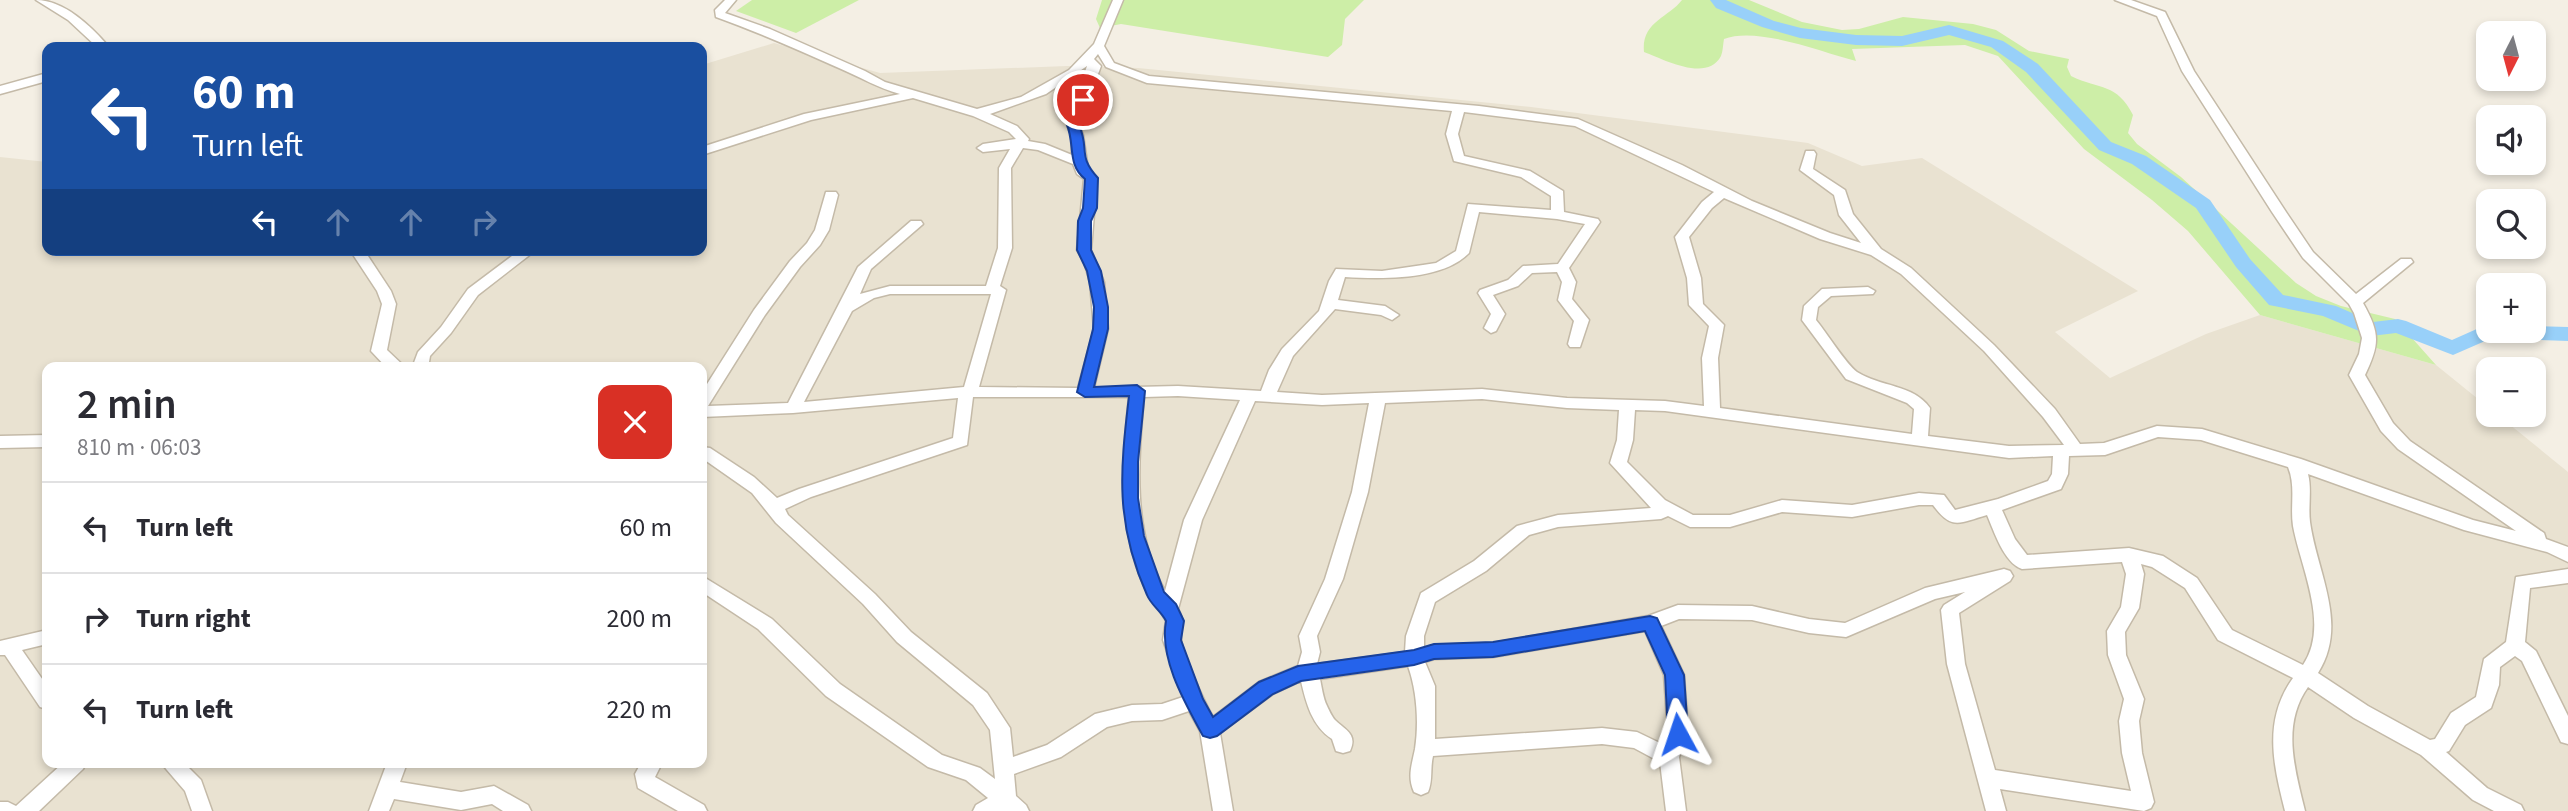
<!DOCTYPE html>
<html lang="en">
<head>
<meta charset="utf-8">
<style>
  body { margin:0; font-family:"Source Sans 3",sans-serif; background:#f2f2f3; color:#2b2b33; height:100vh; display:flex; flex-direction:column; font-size:26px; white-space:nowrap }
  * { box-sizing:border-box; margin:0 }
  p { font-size:23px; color:#7c7c81 }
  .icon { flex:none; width:38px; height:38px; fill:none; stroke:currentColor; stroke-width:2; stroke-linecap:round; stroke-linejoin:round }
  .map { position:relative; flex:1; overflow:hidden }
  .sheet { position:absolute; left:42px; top:362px; width:665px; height:406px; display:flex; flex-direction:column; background:#fff; border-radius:14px; box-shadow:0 4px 10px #0003 }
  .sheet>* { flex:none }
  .top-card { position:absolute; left:42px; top:42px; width:665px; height:214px; border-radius:14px; box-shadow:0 4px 10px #0003; background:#1a4fa0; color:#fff; overflow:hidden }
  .needle { width:46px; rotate:186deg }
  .fabs { position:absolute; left:2476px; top:21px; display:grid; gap:14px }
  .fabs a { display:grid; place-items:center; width:70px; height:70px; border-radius:14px; background:#fff; box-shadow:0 4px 10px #0003; font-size:35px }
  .pin { position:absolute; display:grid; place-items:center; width:60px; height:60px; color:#fff; margin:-30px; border:4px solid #fff; border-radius:50%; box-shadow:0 2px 7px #0007 }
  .me { position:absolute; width:77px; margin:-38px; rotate:355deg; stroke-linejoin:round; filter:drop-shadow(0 0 5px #0008) }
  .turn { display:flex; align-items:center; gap:24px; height:147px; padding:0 35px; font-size:32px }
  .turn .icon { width:91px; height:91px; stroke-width:2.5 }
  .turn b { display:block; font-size:49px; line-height:60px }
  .lanes { display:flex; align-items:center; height:66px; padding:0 35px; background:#0003; justify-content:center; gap:35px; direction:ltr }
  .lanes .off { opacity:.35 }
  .round { display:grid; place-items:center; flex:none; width:74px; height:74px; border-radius:14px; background:#f2f2f3 }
  .headline { display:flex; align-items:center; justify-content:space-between; height:119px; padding:0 35px }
  h1 { font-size:42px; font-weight:600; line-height:52px }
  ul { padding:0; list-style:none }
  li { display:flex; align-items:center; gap:21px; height:91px; padding:0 35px; border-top:2px solid #e1e1e2 }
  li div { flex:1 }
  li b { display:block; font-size:26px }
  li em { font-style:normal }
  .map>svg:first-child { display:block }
</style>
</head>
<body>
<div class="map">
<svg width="2568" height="811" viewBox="0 0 2568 811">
  <rect width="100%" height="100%" fill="#f4efe4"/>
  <!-- residential -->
  <path fill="#e9e2d1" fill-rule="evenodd" d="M774,43L880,73L1067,66L1138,68L1531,107L1808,143L1862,166L1922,158L2138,291L2055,332L2110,378L2206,334L2260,315L2436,365L2488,407V415H2498L2568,472V811H0V157L47,162V250H702V65ZM47,368H702V763H47Z"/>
  <!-- green -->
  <g fill="#cdeea7">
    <polygon points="752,0 859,0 796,33 736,11"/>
    <polygon points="1102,0 1364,0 1345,19 1342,45 1328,57 1121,24 1100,28 1096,19"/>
    <path d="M1682,0H1749L1802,22L1842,30L1859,29L1903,17L1973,24L1996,30L2029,51L2069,59L2067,67L2071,76C2100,90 2117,83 2133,115L2128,133L2137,144L2181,177L2296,283L2316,296L2341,306L2395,319L2436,365L2260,315L2188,231L2152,200L2084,149L1998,56L1965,45L1852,49L1856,61C1821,52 1757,26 1724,39C1723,44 1723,51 1721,56C1707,83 1663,59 1644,52C1641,22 1668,18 1682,0Z"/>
  </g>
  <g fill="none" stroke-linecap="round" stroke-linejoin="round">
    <!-- river -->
    <polygon fill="#98d0f9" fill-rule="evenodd" points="1710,0 1726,0 1774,21 1801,28 1856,35 1902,36 1949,25 2003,41 2038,64 2111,142 2146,156 2210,200 2250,259 2283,295 2336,306 2373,322 2398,319 2406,321 2452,340 2488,324 2488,331 2534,331 2534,326 2568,327 2568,341 2492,338 2453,355 2396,333 2371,336 2323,316 2269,305 2236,267 2196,208 2132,164 2099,150 2026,72 1991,47 1949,35 1902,46 1856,45 1800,38 1762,27 1716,8"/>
    <defs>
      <g id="minor">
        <path d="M36,0C64,0 91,26 109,47H97L68,20Z"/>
        <path d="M725,0H736L725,13L770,29L865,71L885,82L977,109L1021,97L1069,70L1094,44L1113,0H1123L1104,46L1114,63L1149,76L1479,106L1578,119L1682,165L1752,201L1830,233L1861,243L1839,215L1834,195L1800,170L1806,151H1814L1816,154L1813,169L1845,190L1853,214L1881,249L1911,268L1994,345L2055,409L2080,444L2104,443L2157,426L2202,429L2301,459L2473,520L2516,531L2398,449L2381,431L2349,375L2359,354L2362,338L2354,313L2349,304L2303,258L2272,212L2182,71L2157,16L2115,0H2131L2165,12L2194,71L2286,212L2313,252L2356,294L2401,259H2411L2413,262L2363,303C2380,333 2380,344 2365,375L2393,423L2410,441L2544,533L2546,539L2568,547V562L2547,552L2464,530L2308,474C2312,489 2308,506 2310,522C2317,573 2349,624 2318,673L2368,706L2430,740L2435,739L2451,713L2476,697L2484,659L2506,642L2516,577L2568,569V583L2530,588L2525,642L2536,651L2568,716V744L2561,742L2522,661L2515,656L2500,667L2499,685L2491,708L2465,725L2449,751L2446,752L2487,788L2521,805L2524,811H2494L2473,800L2421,755L2354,718L2308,687C2281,725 2295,770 2305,811H2285C2273,764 2263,720 2293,678L2218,640L2185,588L2152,567L2141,564L2144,574L2139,608L2125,632L2126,655L2144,699L2139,721L2142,753L2154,802L2151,808L2144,811L2000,789L2006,811H1986L1947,664L1941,610L1944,605L1965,592L1935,599L1846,637L1809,633L1752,620L1679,619L1661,626L1684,675L1688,734L1679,757L1686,811H1666L1660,762L1634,748L1602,744L1433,756C1430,768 1433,781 1428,792L1421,795L1414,792C1407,777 1412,764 1415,749C1419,723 1417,691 1408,666L1320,679C1322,688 1323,698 1327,706C1329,710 1332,717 1335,720C1345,730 1358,734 1350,751L1343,753L1336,751L1332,739C1312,726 1306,703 1301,681L1273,694L1220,733L1233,811H1213L1200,731L1189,711L1162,720L1132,721L1107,727L1061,757L1014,774L1016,796L1026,805L1029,811H973L976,805L988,798L966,780L928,767L826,696L758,629L702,592V576L772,619L840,684L942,755L980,768L995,779L990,730L973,705L897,642L863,604L776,523L752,493L702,458V447L710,448L754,477L777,498L799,489L953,438L958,398L793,413L702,417V392L754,310L790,261L807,243L815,230L826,192H836L838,195L829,230L820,245L800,267L765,315L708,406L788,403L858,267L911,221H921L923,224L871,269L860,294L890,286H986L998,248L999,168L1010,149L983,152L977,148L983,144L1016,139L1009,132L973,116L913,98L811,120L702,155V147L804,114L900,94C878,88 860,77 839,68C798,50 758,32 716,17L715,10ZM1098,54L1106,67L1147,83L1452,111L1446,134L1454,161L1521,177L1551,196V210L1468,204L1456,251L1436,263L1423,265L1382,271L1336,269L1329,281L1319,311L1282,349L1269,370L1261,391L1178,386L1094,388L1108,329L1104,282L1091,250L1097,178L1088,169L1083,135L1079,125L1101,66L1094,59ZM1087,66L1067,125L1071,135L1072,155L1045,144L1028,141L1029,139L1017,126L990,114L1046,94ZM1464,112L1575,126L1714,192L1702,202L1675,237L1687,278L1689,305L1709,326L1702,358L1704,406L1665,401L1567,398L1482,389L1322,395L1277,392L1293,356L1335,309L1381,315L1392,320L1399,315L1385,306L1338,300L1345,277C1381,279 1442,281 1469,253L1479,212L1557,219L1585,224L1558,264L1523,266L1508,280L1480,290L1478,293L1491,314L1484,328L1491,333L1496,331L1505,314L1493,295L1518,286L1532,273L1557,272L1562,282L1558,300L1574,321L1568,344L1570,347H1580L1589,320L1572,299L1576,282L1569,268L1600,222L1598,219L1564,212L1563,191L1530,171L1464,156L1458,134ZM1023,148L1038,150L1073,164L1077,174L1084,179L1077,250L1084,262L1090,282L1094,329L1078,388L979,387L1006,290L1000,286L1012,248L1011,168ZM1724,198L1820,239L1871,255L1901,274L1984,351L2043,417L2064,445L2009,446L1928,436L1930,408C1913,384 1880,387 1857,372C1846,364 1826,332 1816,320L1818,307L1831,296L1873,294L1875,291L1868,287L1822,289L1804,306L1802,320L1846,379L1907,403L1914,409L1912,434L1720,408L1718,358L1724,325L1703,304L1701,278L1689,237L1712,208ZM890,294H991L964,387L804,402L852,311L874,298ZM1178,396L1240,400L1184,520L1165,591C1132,532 1138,462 1144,397ZM973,397H1129C1122,461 1117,524 1143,584C1149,598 1159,608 1166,621L1163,640L1183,697L1162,704L1132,705L1095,714L1047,745L1013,757L1010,728L987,693L911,632L875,594L788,515L785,509L811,497L967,445ZM1482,399L1567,408L1619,410L1617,440L1610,463L1651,508L1558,515L1517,526L1474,561L1421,593L1406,636L1405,652L1317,664L1320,652L1317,636L1343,579L1368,492L1385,403ZM1255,401L1322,405L1369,403L1352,492L1325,579L1299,636L1302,652L1298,666L1259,682L1213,717C1204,701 1184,658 1181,640C1180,626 1186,624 1178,609L1202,520ZM1635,410L1665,411L2009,458L2053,456L2052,474L2048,481L1998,499L1955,510L1944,495L1919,493L1852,505L1782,500L1730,515H1693L1665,500L1627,462L1633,440ZM2158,437L2201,440L2288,467C2296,486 2290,506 2293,526C2301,569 2330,625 2303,665L2232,630L2197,578L2163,556L2129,548L2027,555L2015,539L2002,510L2061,489L2068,474L2069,456L2105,455ZM1919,505H1933C1952,531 1959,523 1987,515C1994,531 2004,563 2022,569L2122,562L2126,574L2121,607L2107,631L2108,655L2124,699L2119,721L2122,753L2131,791L1995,770L1965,664L1959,613L2010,581L2013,576L2010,571L2004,569L1925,588L1845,623L1809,619L1752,606L1678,605L1648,616L1493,643L1434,645L1424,648V636L1435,602L1486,571L1529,535L1558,527L1661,519L1668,516L1690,527H1730L1782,512L1852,517ZM1645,631L1664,675L1668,734L1664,745L1637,732L1602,728L1435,739V686L1425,662L1434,659L1493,657Z"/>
        <polygon points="47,73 47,81 0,94 0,86"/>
        <polygon points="350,250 364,250 391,291 396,304 387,350 406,368 387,368 371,351 382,304 377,291"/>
        <polygon points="520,250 536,250 478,295 451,333 430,356 428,368 412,368 418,352 441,327 468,289"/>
        <polygon points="47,435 47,447 0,448 0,436"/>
        <polygon points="47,630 47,644 22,650 47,686 47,709 40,707 5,655 0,655 0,641"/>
        <polygon points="63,763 86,763 83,769 39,811 0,811 0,802 8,802 16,806"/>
        <polygon points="161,763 184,763 201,780 212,811 192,811 185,791"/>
        <polygon points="387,763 407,763 400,782 461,792 494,786 528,805 531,811 503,811 492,804 461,810 394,799 389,811 369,811"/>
        <polygon points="641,763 662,763 655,777 704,805 707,811 678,811 638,788 635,774"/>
      </g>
    </defs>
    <!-- minor casing -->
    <use href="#minor" stroke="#c4baa8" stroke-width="3"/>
    <!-- minor -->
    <use href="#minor" fill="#fff" fill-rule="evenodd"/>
  </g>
  <!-- route -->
  <path fill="#2563eb" stroke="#184099" stroke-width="2" d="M1083,96L1089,100L1079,125C1090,150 1077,155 1098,178L1097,208L1091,221V250L1101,271L1108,307V329L1094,387L1137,385L1145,391L1138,462V498L1144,536L1164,592L1176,604L1184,621L1181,640L1203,699L1213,717L1259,682L1298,666L1414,650L1434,644L1493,642L1650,616L1657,618L1684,675L1688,734L1685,740L1678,742L1671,740L1668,734L1665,675L1645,631L1493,657L1434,659L1414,665L1301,681L1273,694L1217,736L1210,738L1203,736C1185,703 1159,659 1166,621C1161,611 1151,605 1147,595C1115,523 1120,472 1129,396L1085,397L1077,392L1093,329L1094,307L1087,271L1077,250L1078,221L1083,208L1085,179C1067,165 1075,144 1067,125L1077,100Z"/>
</svg>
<div class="fabs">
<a><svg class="needle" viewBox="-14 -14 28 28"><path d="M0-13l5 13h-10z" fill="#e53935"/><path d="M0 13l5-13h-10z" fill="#7c7c81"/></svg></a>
<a><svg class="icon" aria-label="sound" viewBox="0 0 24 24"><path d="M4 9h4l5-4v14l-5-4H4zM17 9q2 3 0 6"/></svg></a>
<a><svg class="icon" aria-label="search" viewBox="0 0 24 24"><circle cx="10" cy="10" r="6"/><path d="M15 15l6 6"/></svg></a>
<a>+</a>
<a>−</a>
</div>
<div class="pin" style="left:1083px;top:100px;background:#d93025"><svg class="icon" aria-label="arrive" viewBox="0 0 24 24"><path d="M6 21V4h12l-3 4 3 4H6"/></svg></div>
<svg class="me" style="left:1678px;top:734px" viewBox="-20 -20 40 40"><path d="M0-17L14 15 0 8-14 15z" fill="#2563eb" stroke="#fff" stroke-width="4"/></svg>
<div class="top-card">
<div class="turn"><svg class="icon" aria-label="left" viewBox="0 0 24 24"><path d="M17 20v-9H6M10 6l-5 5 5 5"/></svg><div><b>60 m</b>Turn left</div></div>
<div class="lanes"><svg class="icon" aria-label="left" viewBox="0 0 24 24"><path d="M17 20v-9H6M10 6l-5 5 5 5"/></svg><svg class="icon off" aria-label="ahead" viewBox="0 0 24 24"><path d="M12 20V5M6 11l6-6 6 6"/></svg><svg class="icon off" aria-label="ahead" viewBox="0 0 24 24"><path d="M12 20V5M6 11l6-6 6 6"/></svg><svg class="icon off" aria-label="right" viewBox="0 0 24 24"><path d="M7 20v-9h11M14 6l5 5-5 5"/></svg></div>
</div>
<section class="sheet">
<div class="headline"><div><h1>2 min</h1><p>810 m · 06:03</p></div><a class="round" style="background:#d93025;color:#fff"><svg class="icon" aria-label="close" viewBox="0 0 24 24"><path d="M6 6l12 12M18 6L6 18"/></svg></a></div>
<ul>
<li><svg class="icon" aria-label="left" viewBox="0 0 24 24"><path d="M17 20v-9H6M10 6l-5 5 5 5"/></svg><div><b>Turn left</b></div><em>60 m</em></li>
<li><svg class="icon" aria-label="right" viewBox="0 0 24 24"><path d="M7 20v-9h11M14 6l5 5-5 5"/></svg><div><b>Turn right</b></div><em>200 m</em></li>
<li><svg class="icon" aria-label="left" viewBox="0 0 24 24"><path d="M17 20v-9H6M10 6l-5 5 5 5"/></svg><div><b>Turn left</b></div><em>220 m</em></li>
</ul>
</section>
</div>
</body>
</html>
